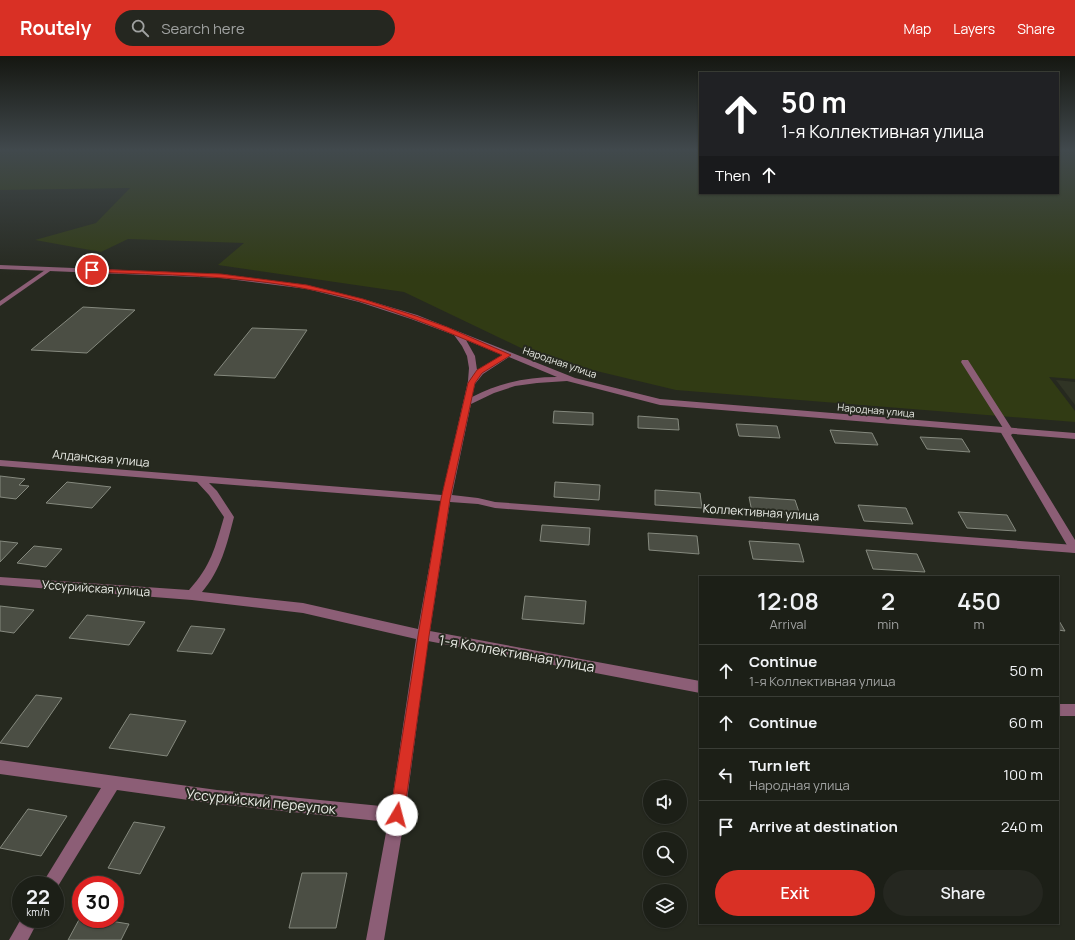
<!DOCTYPE html>
<html lang="en">
<head>
<meta charset="utf-8">
<style>
  body { margin:0; font-family:Manrope,sans-serif; background:#252720; color:#f1f3f6; height:100vh; display:flex; flex-direction:column; font-size:15px; white-space:nowrap }
  * { box-sizing:border-box; margin:0 }
  p { font-size:13px; color:#a0a2a1 }
  .icon { flex:none; width:22px; height:22px; fill:none; stroke:currentColor; stroke-width:2; stroke-linecap:round; stroke-linejoin:round }
  .map { position:relative; flex:1; overflow:hidden }
  .details { position:absolute; left:699px; top:520px; width:360px; height:348px; display:flex; flex-direction:column; background:#1c1f17; border-radius:0px; box-shadow:0 1px 3px #0004,0 0 0 1px #3a3d36 }
  .details>* { flex:none }
  .hud { position:absolute; left:699px; top:16px; width:360px; height:122px; border-radius:0px; box-shadow:0 1px 3px #0004,0 0 0 1px #3a3d36; background:#202124; color:#fff; overflow:hidden }
  .tools { position:absolute; left:643px; top:724px; display:grid; gap:8px }
  .tools a { display:grid; place-items:center; width:44px; height:44px; border-radius:50%; background:#1c1f17; box-shadow:0 1px 3px #0004,0 0 0 1px #3a3d36; font-size:20px }
  .speed { position:absolute; left:12px; top:820px; display:flex; gap:8px; font-size:20px; font-weight:700; text-align:center }
  .speed>* { display:grid; place-content:center; width:52px; height:52px; border-radius:50%; background:#1c1f17; box-shadow:0 1px 3px #0004,0 0 0 1px #3a3d36; line-height:1 }
  .speed small { font-size:10px; font-weight:400 }
  .speed .limit { border:6px solid #d22; background:#fff; color:#111 }
  .pin { position:absolute; display:grid; place-items:center; width:34px; height:34px; color:#fff; margin:-17px; border:2px solid #fff; border-radius:50%; box-shadow:0 1px 4px #0007 }
  .me { position:absolute; width:44px; margin:-22px; rotate:8deg; stroke-linejoin:round; filter:drop-shadow(0 0 3px #0008) }
  .turn { display:flex; align-items:center; gap:14px; height:84px; padding:0 16px; font-size:18px }
  .turn .icon { width:52px; height:52px; stroke-width:2.5 }
  .turn b { display:block; font-size:28px; line-height:34px }
  .then { display:flex; align-items:center; height:38px; padding:0 16px; background:#0003; gap:8px; font-size:15px }
  .eta { display:flex; justify-content:space-evenly; align-items:center; height:68px; text-align:center }
  .eta b { font-size:24px; font-weight:600; line-height:28px }
  .button { display:flex; gap:8px; margin-top:auto; padding:8px 16px }
  .button a { flex:1; height:46px; border-radius:24px; background:#d93025; color:#fff; font-size:16px; font-weight:600; line-height:46px; text-align:center }
  .button a+a { background:#252720; color:#f1f3f6 }
  ul { padding:0; list-style:none }
  li { display:flex; align-items:center; gap:12px; height:52px; padding:0 16px; border-top:1px solid #3a3d36 }
  li div { flex:1 }
  li b { display:block; font-size:15px }
  li em { font-style:normal }
  header { display:flex; align-items:center; gap:24px; box-sizing:border-box; height:56px; padding:0 20px; background:#d93025; color:#fff }
  header strong { font-size:19px }
  nav { display:flex; gap:22px; margin-inline-start:auto; font-size:14px }
  .search { width:280px; height:36px; background:#252720; display:flex; align-items:center; gap:10px; box-sizing:border-box; padding:0 14px; border-radius:22px; color:#a0a2a1; font-size:15px }
  .map>svg:first-child { display:block }
</style>
</head>
<body>
<header>
<strong>Routely</strong>
<div class="search"><svg class="icon" aria-label="search" viewBox="0 0 24 24"><circle cx="10" cy="10" r="6"/><path d="M15 15l6 6"/></svg>Search here</div>
<nav><a>Map</a><a>Layers</a><a>Share</a></nav>
</header>
<div class="map">
<svg width="1075" height="884" viewBox="0 0 1075 884">
  <rect width="100%" height="100%" fill="#26291f"/>
  <!-- built -->
  <polygon fill="#303425" points="1056,324 1075,326 1075,349"/>
  <!-- green -->
  <polygon fill="#313b14" points="0,95 700,95 700,137 1058,137 1058,95 1075,95 1075,323 1049,321 1075,355 1075,366 676,334 542,302 404,236 218,209 244,187 128,183 101,196 35,184 96,167 130,132 0,134"/>
  <!-- building -->
  <g fill="#4b4e44" stroke="#85897e">
    <polygon points="83,251 135,254 87,297 31,294"/>
    <polygon points="252,272 307,274 275,322 214,319"/>
    <polygon points="554,355 593,357 593,369 553,367"/>
    <polygon points="638,360 678,363 679,374 638,372"/>
    <polygon points="736,368 777,370 780,382 739,380"/>
    <polygon points="830,374 872,377 878,389 835,387"/>
    <polygon points="920,381 962,383 970,396 927,393"/>
    <polygon points="0,420 25,423 19,429 29,430 16,443 0,441"/>
    <polygon points="67,426 111,431 92,452 46,447"/>
    <polygon points="555,426 600,429 599,444 554,441"/>
    <polygon points="655,434 700,437 702,452 655,449"/>
    <polygon points="749,441 795,444 800,459 752,456"/>
    <polygon points="858,449 906,452 913,468 864,465"/>
    <polygon points="958,456 1007,459 1016,475 967,472"/>
    <polygon points="542,469 590,472 589,489 540,485"/>
    <polygon points="648,477 697,480 699,498 649,494"/>
    <polygon points="0,485 18,487 0,506"/>
    <polygon points="749,485 799,488 804,506 753,503"/>
    <polygon points="34,490 62,493 46,511 17,507"/>
    <polygon points="866,494 917,498 925,516 873,513"/>
    <polygon points="525,540 586,545 584,568 522,563"/>
    <polygon points="0,550 34,554 14,577 0,575"/>
    <polygon points="87,559 145,566 129,589 69,582"/>
    <polygon points="1058,563 1065,575 1058,574"/>
    <polygon points="191,570 225,573 212,598 177,595"/>
    <polygon points="36,639 62,642 28,691 0,687"/>
    <polygon points="130,658 186,665 167,700 109,692"/>
    <polygon points="28,753 67,760 41,800 0,792"/>
    <polygon points="134,766 165,771 140,818 108,812"/>
    <polygon points="302,817 347,817 336,872 289,872"/>
    <polygon points="81,860 81,863 98,863 129,868 121,884 68,884"/>
  </g>
  <g fill="none" stroke-linecap="round" stroke-linejoin="round">
    <!-- lane -->
    <g fill="#8c5e76" fill-rule="evenodd">
      <polygon points="48,212 53,213 0,250 0,245"/>
      <polygon points="962,304 968,304 1014,376 1011,379 1075,484 1075,497 1071,496 1000,375 1003,372 961,306"/>
    </g>
    <!-- street -->
    <g fill="#8c5e76" fill-rule="evenodd">
      <path d="M0,209L221,218L307,229L363,243L417,259L575,322L660,343L1075,377V383L660,349L567,325L537,327L515,330L494,337L471,348L452,439L478,442L495,446L1075,489V497L495,452L478,448L450,446L430,575L700,625V637L428,585L405,759L384,884H366L388,766L217,748L117,734L55,835V829H43L45,823L101,732L0,718V704L217,734L391,751L416,583L303,557L192,544L0,529V521L189,534C211,510 215,492 224,461L209,439L197,426L0,410V404L442,439L468,325L469,312L467,300L462,290L454,279L411,263L359,246L307,233L221,222L0,213ZM466,284L502,299L477,314L475,300ZM509,301L557,321C527,321 499,327 472,341L475,328L483,318ZM209,427L441,445L418,573L303,547L202,536C221,514 227,488 234,461L217,435Z"/>
      <rect x="1058" y="648" width="17" height="12"/>
      <polygon points="21,863 39,863 28,884 9,884"/>
    </g>
  </g>
  <!-- sky -->
  <linearGradient id="sky" x2="0" y2="1"><stop stop-color="#151711"/><stop offset="0.43" stop-color="#41494d"/><stop offset="1" stop-color="#41494d" stop-opacity="0"/></linearGradient>
  <rect width="1075" height="219" fill="url(#sky)"/>
  <!-- route -->
  <path fill="#d93025" stroke="#8d1f18" d="M90,213L221,218L307,229L363,243L416,260L447,271L511,299L482,317L475,327L450,443L429,580L404,759L402,764L397,766L392,764L390,759L418,580L441,443L468,327L477,314L502,299C439,272 375,245 307,233C236,219 163,219 92,216L89,214Z"/>
  <g text-anchor="middle" dominant-baseline="central" stroke-width="4" stroke-linejoin="round" paint-order="stroke">
    <!-- far-street labels -->
    <g font-size="10" fill="#e9ebe5" stroke="#26291f">
      <text transform="translate(560 306) rotate(19)">Народная улица</text>
      <text transform="translate(876 354) rotate(5)">Народная улица</text>
    </g>
    <!-- street labels -->
    <g font-size="12" fill="#e9ebe5" stroke="#26291f">
      <text transform="translate(101 402) rotate(5)">Алданская улица</text>
      <text transform="translate(761 456) rotate(4)">Коллективная улица</text>
      <text transform="translate(96 532) rotate(4)">Уссурийская улица</text>
    </g>
    <!-- near-street labels -->
    <g font-size="14" fill="#e9ebe5" stroke="#26291f">
      <text transform="translate(517 597) rotate(10)">1-я Коллективная улица</text>
      <text transform="translate(261 745) rotate(6)">Уссурийский переулок</text>
    </g>
  </g>
</svg>
<div class="tools">
<a><svg class="icon" aria-label="sound" viewBox="0 0 24 24"><path d="M4 9h4l5-4v14l-5-4H4zM17 9q2 3 0 6"/></svg></a>
<a><svg class="icon" aria-label="search" viewBox="0 0 24 24"><circle cx="10" cy="10" r="6"/><path d="M15 15l6 6"/></svg></a>
<a><svg class="icon" aria-label="layers" viewBox="0 0 24 24"><path d="M12 4l9 5-9 5-9-5zM3 14l9 5 9-5"/></svg></a>
</div>
<div class="speed"><div>22<small>km/h</small></div><div class="limit">30</div></div>
<div class="pin" style="left:92px;top:214px;background:#d93025"><svg class="icon" aria-label="arrive" viewBox="0 0 24 24"><path d="M6 21V4h12l-3 4 3 4H6"/></svg></div>
<svg class="me" style="left:397px;top:759px" viewBox="-20 -20 40 40"><circle r="19" fill="#fff"/><path d="M0-13L10 11 0 6-10 11z" fill="#d93025"/></svg>
<div class="hud">
<div class="turn"><svg class="icon" aria-label="ahead" viewBox="0 0 24 24"><path d="M12 20V5M6 11l6-6 6 6"/></svg><div><b>50 m</b>1-я Коллективная улица</div></div>
<div class="then">Then<svg class="icon" aria-label="ahead" viewBox="0 0 24 24"><path d="M12 20V5M6 11l6-6 6 6"/></svg></div>
</div>
<section class="details">
<div class="eta">
<div><b>12:08</b><p>Arrival</p></div>
<div><b>2</b><p>min</p></div>
<div><b>450</b><p>m</p></div>
</div>
<ul>
<li><svg class="icon" aria-label="ahead" viewBox="0 0 24 24"><path d="M12 20V5M6 11l6-6 6 6"/></svg><div><b>Continue</b><p>1-я Коллективная улица</p></div><em>50 m</em></li>
<li><svg class="icon" aria-label="ahead" viewBox="0 0 24 24"><path d="M12 20V5M6 11l6-6 6 6"/></svg><div><b>Continue</b></div><em>60 m</em></li>
<li><svg class="icon" aria-label="left" viewBox="0 0 24 24"><path d="M17 20v-9H6M10 6l-5 5 5 5"/></svg><div><b>Turn left</b><p>Народная улица</p></div><em>100 m</em></li>
<li><svg class="icon" aria-label="arrive" viewBox="0 0 24 24"><path d="M6 21V4h12l-3 4 3 4H6"/></svg><div><b>Arrive at destination</b></div><em>240 m</em></li>
</ul>
<div class="button"><a>Exit</a><a>Share</a></div>
</section>
</div>
</body>
</html>
